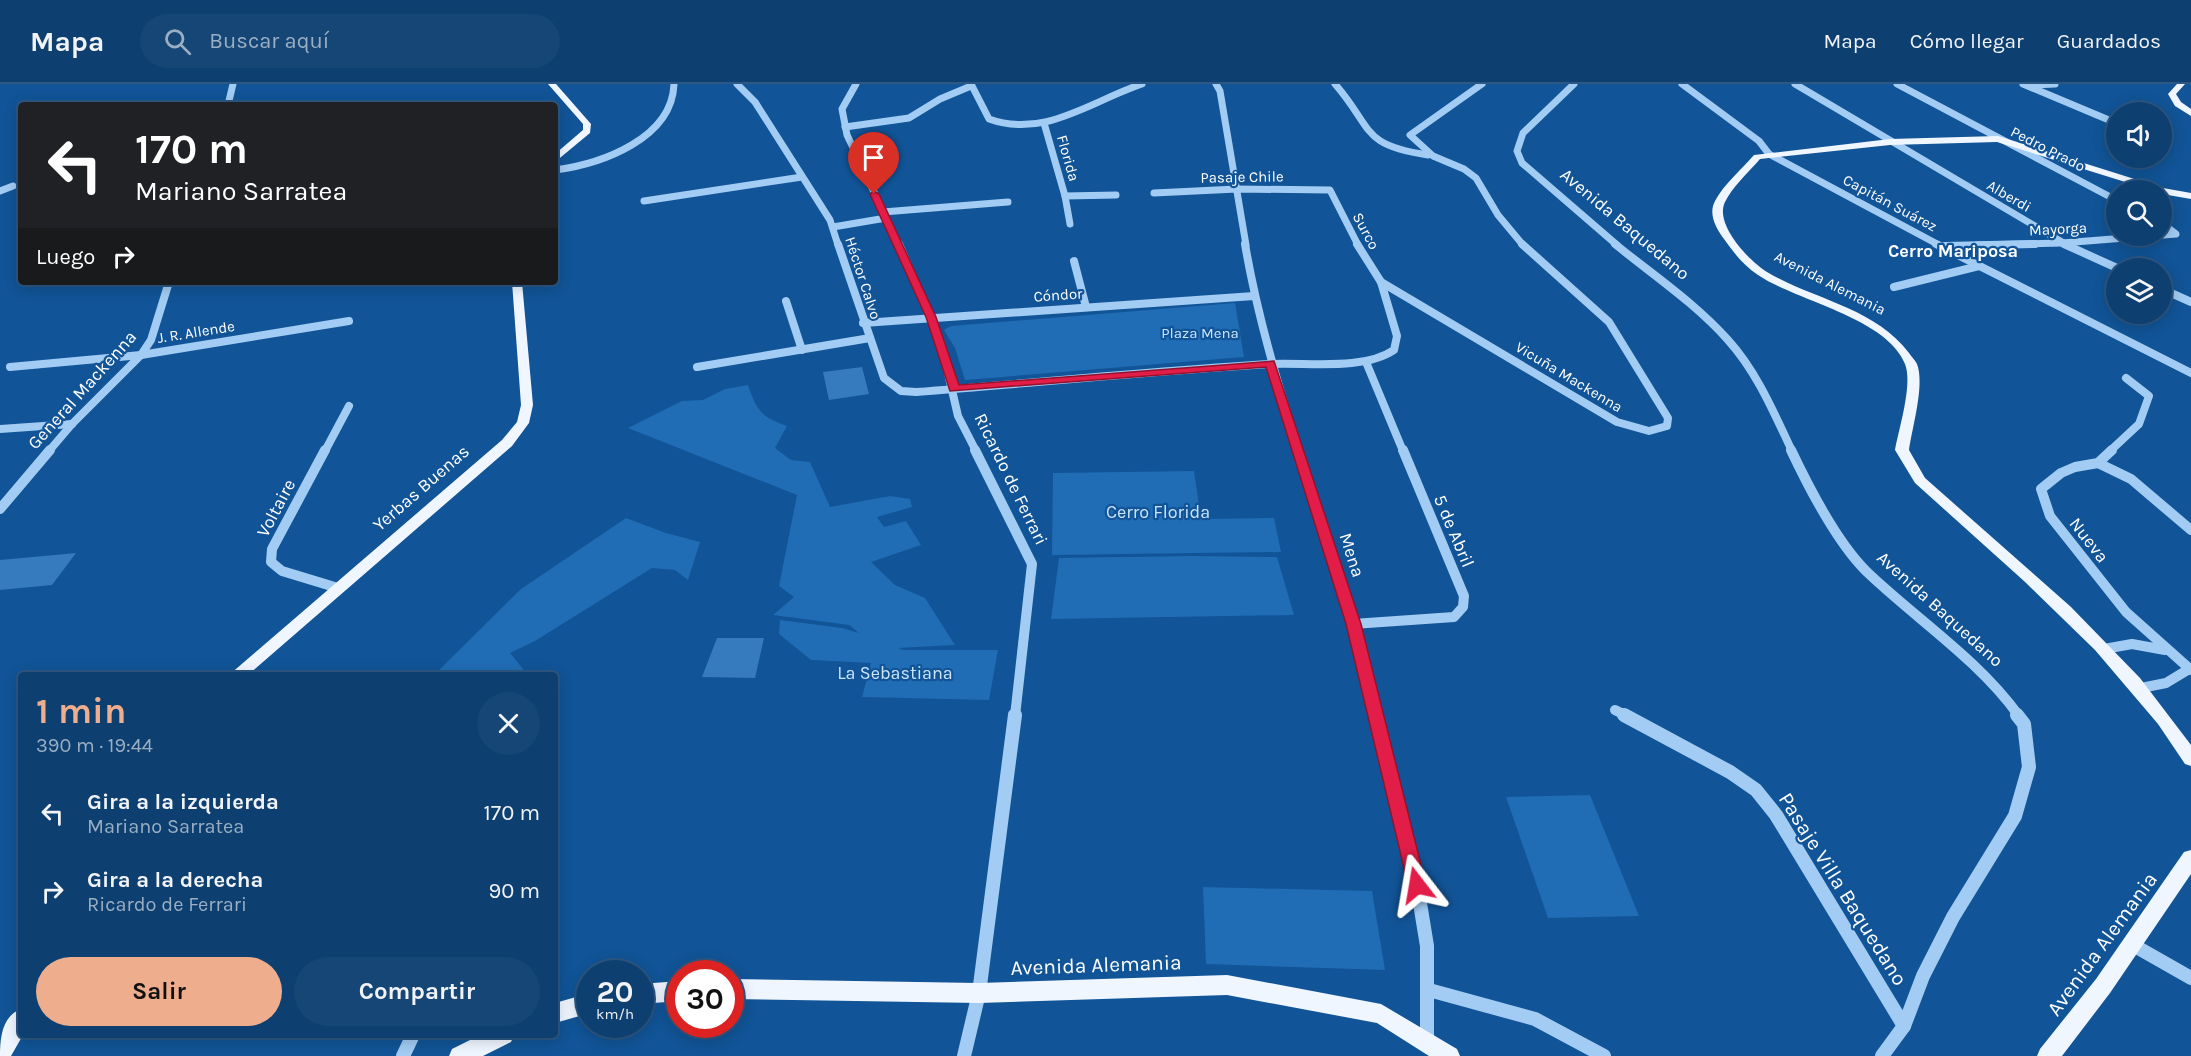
<!DOCTYPE html>
<html lang="es">
<head>
<meta charset="utf-8">
<style>
  body { margin:0; font-family:Karla,sans-serif; background:#164676; color:#f1f3f6; height:100vh; display:flex; flex-direction:column; font-size:22px; white-space:nowrap }
  * { box-sizing:border-box; margin:0 }
  p { font-size:20px; color:#9aafc3 }
  .icon { flex:none; width:33px; height:33px; fill:none; stroke:currentColor; stroke-width:2; stroke-linecap:round; stroke-linejoin:round }
  .map { position:relative; flex:1; overflow:hidden }
  .panel { position:absolute; left:18px; top:588px; width:540px; height:366px; display:flex; flex-direction:column; background:#0d3f71; border-radius:6px; box-shadow:0 3px 15px #0003,0 0 0 2px #2d5884 }
  .panel>* { flex:none }
  .top-card { position:absolute; left:18px; top:18px; width:540px; height:183px; border-radius:6px; box-shadow:0 3px 15px #0003,0 0 0 2px #2d5884; background:#202124; color:#fff; overflow:hidden }
  .tools { position:absolute; left:2106px; top:18px; display:grid; gap:12px }
  .tools a { display:grid; place-items:center; width:66px; height:66px; border-radius:50%; background:#0d3f71; box-shadow:0 3px 15px #0003,0 0 0 2px #2d5884; font-size:30px }
  .speed { position:absolute; left:576px; top:876px; display:flex; gap:12px; font-size:30px; font-weight:700; text-align:center }
  .speed>* { display:grid; place-content:center; width:78px; height:78px; border-radius:50%; background:#0d3f71; box-shadow:0 3px 15px #0003,0 0 0 2px #2d5884; line-height:1 }
  .speed small { font-size:15px; font-weight:400 }
  .speed .limit { border:9px solid #d22; background:#fff; color:#111 }
  .pin { position:absolute; display:grid; place-items:center; width:51px; height:51px; color:#fff; margin:-62px -26px; border-radius:50% 50% 50% 0; rotate:-45deg; box-shadow:0 0 6px #0007 }
  .pin .icon { rotate:45deg }
  .me { position:absolute; width:66px; margin:-33px; rotate:346deg; stroke-linejoin:round; filter:drop-shadow(0 0 4px #0008) }
  .turn { display:flex; align-items:center; gap:21px; height:126px; padding:0 18px; font-size:27px }
  .turn .icon { width:78px; height:78px; stroke-width:2.5 }
  .turn b { display:block; font-size:42px; line-height:51px }
  .then { display:flex; align-items:center; height:57px; padding:0 18px; background:#0003; gap:12px; font-size:22px }
  .round { display:grid; place-items:center; flex:none; width:63px; height:63px; border-radius:32px; background:#164676 }
  .headline { display:flex; align-items:center; justify-content:space-between; height:102px; padding:0 18px }
  h1 { font-size:36px; font-weight:700; line-height:45px; color:#eead8d }
  .primary-button { display:flex; gap:12px; margin-top:auto; padding:12px 18px }
  .primary-button a { flex:1; height:69px; border-radius:36px; background:#eead8d; color:#111; font-size:24px; font-weight:700; line-height:69px; text-align:center }
  .primary-button a+a { background:#164676; color:#f1f3f6 }
  ul { padding:0; list-style:none }
  li { display:flex; align-items:center; gap:18px; height:78px; padding:0 18px }
  li div { flex:1 }
  li b { display:block; font-size:22px }
  li em { font-style:normal }
  header { display:flex; align-items:center; gap:36px; box-sizing:border-box; height:84px; padding:0 30px; background:#0d3f71; border-bottom:2px solid #2d5884 }
  header strong { font-size:28px }
  nav { display:flex; gap:33px; margin-inline-start:auto; font-size:21px }
  .search { width:420px; height:54px; background:#164676; display:flex; align-items:center; gap:15px; box-sizing:border-box; padding:0 21px; border-radius:33px; color:#9aafc3; font-size:22px }
  .map>svg:first-child { display:block }
</style>
</head>
<body>
<header>
<strong>Mapa</strong>
<div class="search"><svg class="icon" aria-label="search" viewBox="0 0 24 24"><circle cx="10" cy="10" r="6"/><path d="M15 15l6 6"/></svg>Buscar aquí</div>
<nav><a>Mapa</a><a>Cómo llegar</a><a>Guardados</a></nav>
</header>
<div class="map">
<svg width="2191" height="972" viewBox="0 0 2191 972">
  <rect width="100%" height="100%" fill="#115497"/>
  <!-- green -->
  <g fill="#206cb5">
    <polygon points="1235,219 1244,273 965,296 955,264 944,246 951,242"/>
    <path d="M748,301C757,327 761,333 787,342L775,364L791,376L810,378L830,423L890,412L910,415L912,423L877,433L884,443L906,437L921,461L871,478L895,501L925,514L955,561L898,564L904,566H998L989,616L862,613L871,579L811,576L779,550L780,536L842,544L859,549L849,541L773,531L794,513L779,502L797,411L628,344L682,317L703,316L725,305Z"/>
    <polygon points="1194,387 1201,435 1274,434 1281,468 1052,471 1053,389"/>
    <polygon points="626,434 666,449 700,458 688,496 675,486 652,484 535,557 510,569 528,591 434,591 521,505"/>
    <polygon points="1190,472 1277,473 1294,531 1051,535 1059,474"/>
    <polygon points="1590,711 1639,832 1548,834 1506,713"/>
    <polygon points="1203,803 1372,807 1385,886 1206,880"/>
  </g>
  <!-- building -->
  <g fill="#357bbe">
    <polygon points="862,283 869,310 829,316 823,288"/>
    <polygon points="76,469 52,501 0,506 0,476"/>
    <polygon points="717,554 764,554 755,594 702,593"/>
  </g>
  <g fill="none" stroke-linecap="round" stroke-linejoin="round">
    <!-- minor-far3 -->
    <g stroke="#a2ccf3" stroke-width="7">
      <polyline points="737,0 755,18 830,136 838,161"/>
      <polyline points="856,0 842,25 847,51 899,161"/>
      <path d="M971,0L989,35C1044,55 1091,17 1142,0"/>
      <polyline points="1216,0 1220,7 1246,161"/>
      <path d="M1335,0C1374,45 1360,61 1428,71"/>
      <polyline points="1482,0 1410,51 1433,72 1464,85 1476,94 1498,131 1523,161"/>
      <polyline points="1574,0 1523,49 1517,67 1522,79 1617,161"/>
      <polyline points="1682,0 1759,57 1769,70 1939,161"/>
      <polyline points="1795,0 2067,161"/>
      <polyline points="1897,0 2116,116"/>
      <polyline points="2023,0 2116,39"/>
      <polyline points="2033,1 2055,0"/>
      <polyline points="228,21 233,0"/>
      <polyline points="333,21 343,21"/>
      <polyline points="1044,39 1065,112 1070,140"/>
      <polyline points="845,43 909,34 940,15 971,2"/>
      <path d="M555,86C601,80 672,55 674,0"/>
      <polyline points="0,107 13,102"/>
      <polyline points="1154,109 1237,105 1330,106 1358,161"/>
      <polyline points="1065,112 1116,111"/>
      <polyline points="644,117 802,93"/>
      <polyline points="883,128 1008,118"/>
      <polyline points="833,143 886,134"/>
      <polyline points="1977,161 2062,159 2176,150 2162,139"/>
    </g>
    <!-- minor-far2 -->
    <g stroke="#a2ccf3" stroke-width="8">
      <path d="M838,160L884,294L901,307L916,308C1034,299 1152,287 1270,280C1307,278 1363,287 1394,266L1397,252L1381,198L1357,160"/>
      <polyline points="899,160 941,259 958,332 976,367"/>
      <path d="M1245,160C1257,231 1277,299 1299,367"/>
      <path d="M1615,160C1653,191 1695,219 1728,256C1757,288 1774,329 1792,367"/>
      <polyline points="1936,160 2191,289"/>
      <polyline points="2064,160 2117,184"/>
      <polyline points="1945,162 2035,160"/>
      <polyline points="1074,177 1086,223"/>
      <polyline points="1381,198 1617,338 1649,347 1667,342 1668,334 1609,238 1522,160"/>
      <polyline points="1894,203 1979,182"/>
      <polyline points="2162,205 2191,218"/>
      <polyline points="786,217 802,266"/>
      <polyline points="863,239 1254,212"/>
      <polyline points="1366,278 1403,367"/>
      <polyline points="10,283 141,271 349,237"/>
      <polyline points="697,283 870,254"/>
      <polyline points="0,345 72,340"/>
      <polyline points="49,367 72,340 141,271 151,256 169,198"/>
      <polyline points="325,367 349,322"/>
      <polyline points="2110,367 2139,340 2149,312 2126,294"/>
    </g>
    <!-- minor-far1 -->
    <g stroke="#a2ccf3" stroke-width="10">
      <polyline points="325,366 272,465 271,478 282,487 338,504"/>
      <polyline points="975,366 1032,480 1015,632"/>
      <polyline points="1298,366 1353,540 1376,632"/>
      <path d="M1791,366C1809,404 1836,457 1866,487C1916,535 1978,575 2019,632"/>
      <polyline points="2112,366 2098,379 2075,383 2061,389 2041,405 2050,432 2126,528 2191,586"/>
      <polyline points="2098,379 2131,395 2191,446"/>
      <polyline points="0,425 50,366"/>
      <polyline points="1353,540 1454,533 1463,523 1464,512 1403,366"/>
      <polyline points="2104,565 2132,560 2165,566"/>
      <polyline points="2141,604 2166,599 2189,585"/>
      <polyline points="1615,626 1627,632"/>
    </g>
    <!-- minor -->
    <g stroke="#a2ccf3" stroke-width="14">
      <polyline points="1375,631 1417,801 1427,862 1427,957"/>
      <polyline points="1624,631 1730,688 1756,706 1776,731 1904,942"/>
      <polyline points="2133,861 2191,894"/>
      <polyline points="1429,906 1535,935 1604,972"/>
      <polyline points="403,972 413,951"/>
      <polyline points="964,972 979,909 1015,631"/>
      <polyline points="1882,972 1904,942 1923,892 1953,833 2015,732 2029,683 2024,640 2017,631"/>
    </g>
    <!-- major -->
    <g fill="#eff6ff" fill-rule="evenodd">
      <polygon points="548,0 556,0 591,40 590,49 555,78 555,70 583,46 583,40"/>
      <polygon points="2177,0 2185,0 2176,10 2181,18 2191,25 2191,32 2175,22 2168,10"/>
      <path d="M1998,52L2163,104L2191,109V115L2162,110V106H2151L1997,58L1890,61L1760,75C1749,88 1732,103 1725,118C1714,140 1749,177 1767,188C1814,216 1874,223 1909,269C1911,272 1915,276 1917,280C1925,301 1912,344 1909,366L1925,394L2071,523L2140,594L2191,661V682L2185,680L2158,640L2095,566L2024,497L1915,399L1895,366C1899,344 1913,300 1905,280C1887,234 1796,217 1758,191C1743,181 1734,169 1724,155C1716,144 1708,130 1715,117C1724,100 1742,85 1754,71L1890,55Z"/>
      <polygon points="512,198 522,198 533,321 529,339 512,362 248,591 229,591 502,356 517,338 521,321"/>
      <polygon points="2191,766 2191,790 2110,909 2062,972 2037,972 2040,965 2096,895 2184,768"/>
      <polygon points="1227,891 1381,920 1457,965 1460,972 1429,972 1377,939 1227,911 979,919 730,915 730,895 979,899"/>
      <polygon points="680,897 680,917 640,920 640,900"/>
      <polygon points="590,909 590,929 555,939 555,919"/>
      <path d="M21,925V951H23L11,972H0C0,954 2,932 21,925Z"/>
      <polygon points="480,951 514,951 511,958 483,972 449,972 452,965"/>
    </g>
  </g>
  <!-- route -->
  <polygon fill="#e11d48" stroke="#92132f" stroke-width="1.5" points="874,107 879,110 936,233 959,301 1274,277 1361,540 1426,801 1424,806 1417,808 1411,806 1408,801 1346,540 1266,283 950,307 926,233 870,110"/>
  <g text-anchor="middle" dominant-baseline="central" stroke-width="4.5" stroke-linejoin="round" paint-order="stroke">
    <!-- far-street labels -->
    <g font-size="15" fill="#fff" stroke="#115497">
      <text transform="translate(2048 65) rotate(27)">Pedro Prado</text>
      <text transform="translate(1068 74) rotate(74)">Florida</text>
      <text transform="translate(1242 93) rotate(-1)">Pasaje Chile</text>
      <text transform="translate(2009 112) rotate(30)">Alberdi</text>
      <text transform="translate(1890 119) rotate(28)">Capitán Suárez</text>
      <text transform="translate(2058 145) rotate(-3)">Mayorga</text>
      <text transform="translate(1366 147) rotate(62)">Surco</text>
      <text transform="translate(863 194) rotate(72)">Héctor Calvo</text>
      <text transform="translate(1830 199) rotate(27)">Avenida Alemania</text>
      <text transform="translate(1058 211) rotate(-4)">Cóndor</text>
      <text transform="translate(196 248) rotate(-9)">J. R. Allende</text>
      <text transform="translate(1569 293) rotate(31)">Vicuña Mackenna</text>
    </g>
    <!-- far-park labels -->
    <g font-size="15" fill="#cae5fd" stroke="#115497">
      <text x="1200" y="249">Plaza Mena</text>
    </g>
    <!-- street labels -->
    <g font-size="18" fill="#fff" stroke="#115497">
      <text transform="translate(1625 140) rotate(40)">Avenida Baquedano</text>
      <text transform="translate(82 306) rotate(-48)">General Mackenna</text>
      <text transform="translate(1011 395) rotate(64)">Ricardo de Ferrari</text>
      <text transform="translate(421 404) rotate(-41)">Yerbas Buenas</text>
      <text transform="translate(276 424) rotate(-62)">Voltaire</text>
      <text transform="translate(1454 447) rotate(67)">5 de Abril</text>
      <text transform="translate(2089 456) rotate(52)">Nueva</text>
      <text transform="translate(1352 471) rotate(72)">Mena</text>
      <text transform="translate(1940 525) rotate(42)">Avenida Baquedano</text>
    </g>
    <!-- far-quarter labels -->
    <g font-size="18" font-weight="bold" fill="#fff" stroke="#115497">
      <text x="1953" y="167">Cerro Mariposa</text>
    </g>
    <!-- park labels -->
    <g font-size="18" fill="#cae5fd" stroke="#115497">
      <text x="1158" y="428">Cerro Florida</text>
      <text x="895" y="589">La Sebastiana</text>
    </g>
    <!-- near-street labels -->
    <g font-size="21" fill="#fff" stroke="#115497">
      <text transform="translate(1843 805) rotate(58)">Pasaje Villa Baquedano</text>
      <text transform="translate(2102 860) rotate(-54)">Avenida Alemania</text>
      <text transform="translate(1096 881) rotate(-2)">Avenida Alemania</text>
    </g>
  </g>
</svg>
<div class="tools">
<a><svg class="icon" aria-label="sound" viewBox="0 0 24 24"><path d="M4 9h4l5-4v14l-5-4H4zM17 9q2 3 0 6"/></svg></a>
<a><svg class="icon" aria-label="search" viewBox="0 0 24 24"><circle cx="10" cy="10" r="6"/><path d="M15 15l6 6"/></svg></a>
<a><svg class="icon" aria-label="layers" viewBox="0 0 24 24"><path d="M12 4l9 5-9 5-9-5zM3 14l9 5 9-5"/></svg></a>
</div>
<div class="speed"><div>20<small>km/h</small></div><div class="limit">30</div></div>
<div class="pin" style="left:874px;top:110px;background:#d93025"><svg class="icon" aria-label="arrive" viewBox="0 0 24 24"><path d="M6 21V4h12l-3 4 3 4H6"/></svg></div>
<svg class="me" style="left:1417px;top:801px" viewBox="-20 -20 40 40"><path d="M0-17L14 15 0 8-14 15z" fill="#e11d48" stroke="#fff" stroke-width="4"/></svg>
<div class="top-card">
<div class="turn"><svg class="icon" aria-label="left" viewBox="0 0 24 24"><path d="M17 20v-9H6M10 6l-5 5 5 5"/></svg><div><b>170 m</b>Mariano Sarratea</div></div>
<div class="then">Luego<svg class="icon" aria-label="right" viewBox="0 0 24 24"><path d="M7 20v-9h11M14 6l5 5-5 5"/></svg></div>
</div>
<section class="panel">
<div class="headline"><div><h1>1 min</h1><p>390 m · 19:44</p></div><a class="round"><svg class="icon" aria-label="close" viewBox="0 0 24 24"><path d="M6 6l12 12M18 6L6 18"/></svg></a></div>
<ul>
<li><svg class="icon" aria-label="left" viewBox="0 0 24 24"><path d="M17 20v-9H6M10 6l-5 5 5 5"/></svg><div><b>Gira a la izquierda</b><p>Mariano Sarratea</p></div><em>170 m</em></li>
<li><svg class="icon" aria-label="right" viewBox="0 0 24 24"><path d="M7 20v-9h11M14 6l5 5-5 5"/></svg><div><b>Gira a la derecha</b><p>Ricardo de Ferrari</p></div><em>90 m</em></li>
</ul>
<div class="primary-button"><a>Salir</a><a>Compartir</a></div>
</section>
</div>
</body>
</html>
